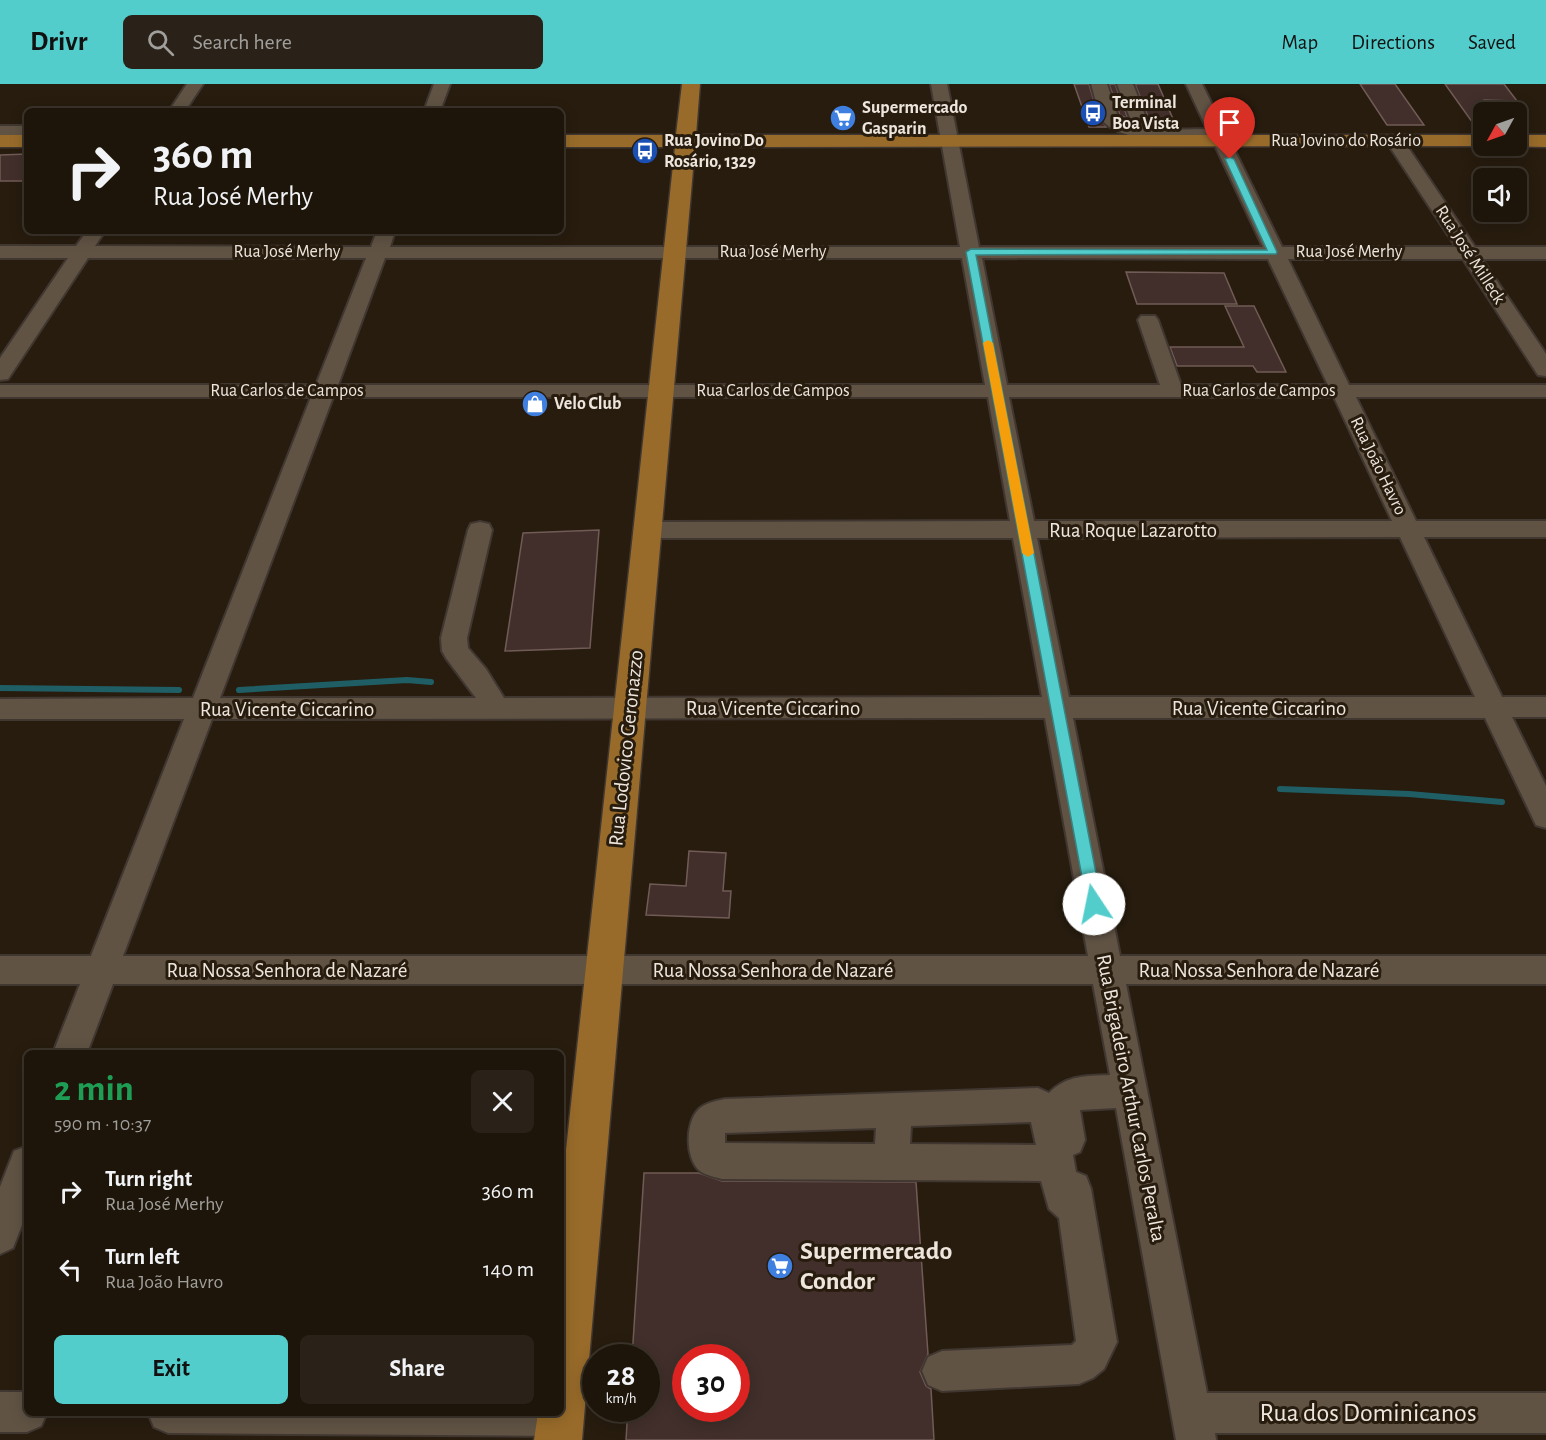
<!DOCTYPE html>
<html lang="en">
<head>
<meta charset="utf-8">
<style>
  body { margin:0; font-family:"Alegreya Sans",sans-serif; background:#2a2218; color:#f1f3f6; height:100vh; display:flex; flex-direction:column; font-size:22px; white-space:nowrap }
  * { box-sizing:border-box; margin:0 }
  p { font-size:20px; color:#a09f9c }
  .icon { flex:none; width:33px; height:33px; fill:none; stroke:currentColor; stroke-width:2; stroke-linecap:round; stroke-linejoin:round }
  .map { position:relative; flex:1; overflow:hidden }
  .drawer { position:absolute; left:24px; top:966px; width:540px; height:366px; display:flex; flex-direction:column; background:#1d150a; border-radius:9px; box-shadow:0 3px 15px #0003,0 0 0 2px #3b342b }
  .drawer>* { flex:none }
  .top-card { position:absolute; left:24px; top:24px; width:540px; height:126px; border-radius:9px; box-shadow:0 3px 15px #0003,0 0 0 2px #3b342b; background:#1d150a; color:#f1f3f6; overflow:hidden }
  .needle { width:39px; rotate:230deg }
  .fabs { position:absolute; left:1473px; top:18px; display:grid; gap:12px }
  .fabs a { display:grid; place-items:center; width:54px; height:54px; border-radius:9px; background:#1d150a; box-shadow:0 3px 15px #0003,0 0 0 2px #3b342b; font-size:30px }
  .speed { position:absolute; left:582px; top:1260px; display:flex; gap:12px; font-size:30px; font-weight:700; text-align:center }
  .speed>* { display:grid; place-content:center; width:78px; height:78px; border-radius:50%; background:#1d150a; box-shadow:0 3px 15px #0003,0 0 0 2px #3b342b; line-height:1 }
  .speed small { font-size:15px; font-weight:400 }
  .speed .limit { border:9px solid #d22; background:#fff; color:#111 }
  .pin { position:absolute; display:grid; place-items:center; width:51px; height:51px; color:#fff; margin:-62px -26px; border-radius:50% 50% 50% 0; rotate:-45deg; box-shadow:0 0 6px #0007 }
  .pin .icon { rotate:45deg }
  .me { position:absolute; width:66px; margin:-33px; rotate:349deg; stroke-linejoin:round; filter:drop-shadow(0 0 4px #0008) }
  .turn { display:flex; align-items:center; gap:21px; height:126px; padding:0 30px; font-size:27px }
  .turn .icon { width:78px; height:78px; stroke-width:2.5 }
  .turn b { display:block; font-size:42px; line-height:51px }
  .round { display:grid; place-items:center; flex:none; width:63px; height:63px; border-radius:9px; background:#2a2218 }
  .headline { display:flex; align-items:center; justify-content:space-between; height:102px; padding:0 30px }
  h1 { font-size:36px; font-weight:700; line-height:45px; color:#1e9e55 }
  .action { display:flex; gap:12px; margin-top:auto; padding:12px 30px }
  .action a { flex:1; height:69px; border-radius:9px; background:#53cdcb; color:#111; font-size:24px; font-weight:700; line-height:69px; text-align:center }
  .action a+a { background:#2a2218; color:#f1f3f6 }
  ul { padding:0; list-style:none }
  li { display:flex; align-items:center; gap:18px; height:78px; padding:0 30px }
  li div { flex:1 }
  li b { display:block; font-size:22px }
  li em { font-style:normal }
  header { display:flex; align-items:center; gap:36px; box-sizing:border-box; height:84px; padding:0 30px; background:#53cdcb; color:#111 }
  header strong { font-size:28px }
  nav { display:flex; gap:33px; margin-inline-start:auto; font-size:21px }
  .search { width:420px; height:54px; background:#2a2218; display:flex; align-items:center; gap:15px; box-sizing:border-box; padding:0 21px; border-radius:9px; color:#a09f9c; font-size:22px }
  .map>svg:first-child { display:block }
</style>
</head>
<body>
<header>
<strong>Drivr</strong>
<div class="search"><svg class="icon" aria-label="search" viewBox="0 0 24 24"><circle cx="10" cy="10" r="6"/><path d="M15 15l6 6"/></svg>Search here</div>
<nav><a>Map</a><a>Directions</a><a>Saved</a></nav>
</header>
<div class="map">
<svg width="1546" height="1356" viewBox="0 0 1546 1356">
  <rect width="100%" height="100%" fill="#271c0e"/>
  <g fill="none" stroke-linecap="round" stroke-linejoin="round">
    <!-- stream -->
    <g stroke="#205e65" stroke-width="6">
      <polyline points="0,604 179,606"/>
      <polyline points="239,606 407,596 431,598"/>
      <polyline points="1280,705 1409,710 1502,718"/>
    </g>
  </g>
  <!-- building -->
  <g fill="#422f2b" stroke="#715b57" stroke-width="1.5" fill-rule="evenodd">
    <polygon points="1074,0 1089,0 1097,28 1106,43 1089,43"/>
    <polygon points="1109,0 1115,0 1128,35 1120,31"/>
    <polygon points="1135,0 1158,0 1173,35 1149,35"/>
    <polygon points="1360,0 1395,0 1424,41 1387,41"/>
    <polygon points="1445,0 1504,0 1517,17 1484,16 1484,49 1480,49"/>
    <polygon points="27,70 27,97 0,97 0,71"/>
    <polygon points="1126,188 1224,189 1237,220 1137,220"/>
    <polygon points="1225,222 1254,222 1286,288 1257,288 1253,282 1177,282 1170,263 1244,263"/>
    <polygon points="599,446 590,564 505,567 523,449"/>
    <polygon points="689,767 726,769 723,807 731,807 729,834 646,831 650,800 686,802"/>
    <path d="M644,1089H699L722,1097L916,1098L928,1270L920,1288L926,1302L931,1305L934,1356H626L628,1324H646V1274H632ZM686,1274H736V1324H686Z"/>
  </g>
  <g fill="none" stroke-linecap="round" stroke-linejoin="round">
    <defs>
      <g id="minor">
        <polygon points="187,0 203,0 185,27 169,27"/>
        <polygon points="434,0 450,0 440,27 424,27"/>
        <path d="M931,0H947L979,163H1263L1212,55C1182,56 1130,60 1106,40C1099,35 1094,9 1091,0H1107L1118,33L1132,39L1117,0H1133L1148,39C1167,48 1187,45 1207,45L1186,0H1202L1282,163H1456L1386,57L1389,53H1401L1475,163H1546V175H1482L1546,270V292L1538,291L1463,175H1288L1349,301H1546V313H1356L1416,437H1546V453H1424L1502,613H1546V633H1512L1546,702V744L1536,741L1485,634H1073L1120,872H1546V900H1126L1207,1309H1546V1349H1215L1216,1356H1176L1116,1024L1080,1026L1085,1056L1080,1068L1073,1071L1076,1088L1086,1092L1091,1105L1117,1258L1104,1285L1093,1294L1079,1300L942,1307L928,1301L922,1287L928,1273L942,1267L1072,1261L1076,1257L1059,1134L1049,1125L1041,1097L722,1095C715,1093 705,1091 700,1087C685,1075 685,1038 699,1025C705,1019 716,1017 725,1015L1038,1004L1049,1009C1067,991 1085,992 1110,991L1093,900H113L87,969H53L80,900H0V872H91L184,635H0V615L193,614L311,313H0V301H316L366,174H88L8,295L0,296V274L68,174H0V162H76L87,147H105L95,162L371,163L377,147H395L390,163H960ZM385,174H962L985,301H338ZM982,174L1268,175L1328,301H1181L1158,236L1155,232H1141L1138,236L1160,301H1007ZM333,313H988L1010,437L647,438L638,440L635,446L638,452L647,454H1013L1042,613L504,614L486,585L468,564L467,554L492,446L489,440L480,438L471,440L468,446L441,554L442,567L446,574L476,614H220ZM1009,313H1334L1392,437H1034ZM1400,453L1475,613H1069L1037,454ZM1045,634L1088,872H123L212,635ZM1031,1038L1036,1061L910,1060L911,1042ZM876,1044L875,1060L725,1059V1049Z"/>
        <rect x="0" y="42" width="27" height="10"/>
        <polygon points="27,1062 27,1128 13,1164 0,1170 0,1103 14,1067"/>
        <polygon points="0,1308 27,1308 27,1329 47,1329 41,1342 27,1348 0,1348"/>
        <polygon points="561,1312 575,1318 581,1332 575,1346 561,1352 168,1349 154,1343 148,1329 561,1329"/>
      </g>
      <g id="major">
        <polygon points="682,0 700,0 696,51 1484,51 1484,62 1490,62 695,63 582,1356 534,1356 538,1329 561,1329 561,1112 675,63 561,63 561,51 676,51"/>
        <rect x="0" y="51" width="27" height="12"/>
        <polygon points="1516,51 1546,51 1546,63 1510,62 1516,62"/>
      </g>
    </defs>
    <!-- minor casing -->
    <use href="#minor" stroke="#413731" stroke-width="4"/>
    <!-- major casing -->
    <use href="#major" stroke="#413731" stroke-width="3"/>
    <!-- minor -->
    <use href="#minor" fill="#605344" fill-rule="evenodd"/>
    <!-- major -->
    <use href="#major" fill="#986b2a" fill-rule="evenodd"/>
  </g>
  <!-- route -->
  <polygon fill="#53cdcb" stroke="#368584" stroke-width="1.5" points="1230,73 1234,75 1277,168 1276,170 976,171 1102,820 1100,825 1094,827 1089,825 1087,820 966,168 971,165 1267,166 1225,75"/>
  <!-- slow -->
  <polygon fill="#f59e0b" points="988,256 993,259 1034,469 1028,473 1022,469 983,259"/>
  <!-- icons -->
  <defs>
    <symbol id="bus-disc" viewBox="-11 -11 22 22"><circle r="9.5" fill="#1a4fb4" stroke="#271c0e"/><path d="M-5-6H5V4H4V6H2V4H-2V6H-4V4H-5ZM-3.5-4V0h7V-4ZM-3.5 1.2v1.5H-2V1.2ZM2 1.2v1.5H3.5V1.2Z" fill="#fff"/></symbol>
    <symbol id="supermarket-disc" viewBox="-11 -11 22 22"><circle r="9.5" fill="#3f7fe0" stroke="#271c0e"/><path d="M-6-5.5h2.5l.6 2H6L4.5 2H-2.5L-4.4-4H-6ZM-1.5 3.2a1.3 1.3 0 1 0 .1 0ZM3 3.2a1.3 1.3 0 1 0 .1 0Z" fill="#fff"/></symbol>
    <symbol id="shop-disc" viewBox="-11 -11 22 22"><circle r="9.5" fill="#3f7fe0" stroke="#271c0e"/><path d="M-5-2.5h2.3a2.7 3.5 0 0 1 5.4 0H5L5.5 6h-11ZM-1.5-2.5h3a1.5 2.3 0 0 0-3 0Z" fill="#fff"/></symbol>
  </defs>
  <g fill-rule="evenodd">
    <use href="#bus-disc" x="1078" y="14" width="30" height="30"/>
    <use href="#supermarket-disc" x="828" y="19" width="30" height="30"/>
    <use href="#bus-disc" x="630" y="52" width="30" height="30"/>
    <use href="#shop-disc" x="520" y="305" width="30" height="30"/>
    <use href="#supermarket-disc" x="765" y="1167" width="30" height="30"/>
  </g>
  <g text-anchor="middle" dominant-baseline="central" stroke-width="6" stroke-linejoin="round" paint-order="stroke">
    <!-- far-poi labels -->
    <g font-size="18" font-weight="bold" fill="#eee6dd" stroke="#271c0e" text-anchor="start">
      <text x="1112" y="19">Terminal<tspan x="1112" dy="21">Boa Vista</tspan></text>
      <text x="862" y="24">Supermercado<tspan x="862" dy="21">Gasparin</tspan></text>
      <text x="664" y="57">Rua Jovino Do<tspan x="664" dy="21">Rosário, 1329</tspan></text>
      <text x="554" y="320">Velo Club</text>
    </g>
    <!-- far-street labels -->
    <g font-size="18" fill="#eee6dd" stroke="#271c0e">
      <text x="1346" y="57">Rua Jovino do Rosário</text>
      <text x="287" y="168">Rua José Merhy</text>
      <text x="773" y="168">Rua José Merhy</text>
      <text x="1349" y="168">Rua José Merhy</text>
      <text transform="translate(1470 171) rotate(57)">Rua José Milleck</text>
      <text x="287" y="307">Rua Carlos de Campos</text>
      <text x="773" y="307">Rua Carlos de Campos</text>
      <text x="1259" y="307">Rua Carlos de Campos</text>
      <text transform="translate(1378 382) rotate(64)">Rua João Havro</text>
    </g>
    <!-- street labels -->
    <g font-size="21" fill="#eee6dd" stroke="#271c0e">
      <text x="1133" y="446">Rua Roque Lazarotto</text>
      <text x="773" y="624">Rua Vicente Ciccarino</text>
      <text x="1259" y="624">Rua Vicente Ciccarino</text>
      <text x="287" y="625">Rua Vicente Ciccarino</text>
      <text transform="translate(626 664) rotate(-84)">Rua Lodovico Geronazzo</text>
      <text x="287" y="886">Rua Nossa Senhora de Nazaré</text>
      <text x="773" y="886">Rua Nossa Senhora de Nazaré</text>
      <text x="1259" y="886">Rua Nossa Senhora de Nazaré</text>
      <text transform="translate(1131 1014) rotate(79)">Rua Brigadeiro Arthur Carlos Peralta</text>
    </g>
    <!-- near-poi labels -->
    <g font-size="26" font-weight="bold" fill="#eee6dd" stroke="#271c0e" text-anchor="start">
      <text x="800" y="1167">Supermercado<tspan x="800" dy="30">Condor</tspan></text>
    </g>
    <!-- near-street labels -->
    <g font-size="26" fill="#eee6dd" stroke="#271c0e">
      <text x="1368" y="1329">Rua dos Dominicanos</text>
    </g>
  </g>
</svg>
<div class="fabs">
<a><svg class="needle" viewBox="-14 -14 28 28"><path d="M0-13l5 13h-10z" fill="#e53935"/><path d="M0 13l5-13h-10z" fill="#a09f9c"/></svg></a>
<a><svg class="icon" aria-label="sound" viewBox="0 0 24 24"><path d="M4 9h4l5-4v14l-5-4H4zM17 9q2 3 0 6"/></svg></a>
</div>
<div class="speed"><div>28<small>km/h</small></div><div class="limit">30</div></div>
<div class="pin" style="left:1230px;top:75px;background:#d93025"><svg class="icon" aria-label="arrive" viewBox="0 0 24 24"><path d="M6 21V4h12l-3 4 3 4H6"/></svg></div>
<svg class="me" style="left:1094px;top:820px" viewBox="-20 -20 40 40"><circle r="19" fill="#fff"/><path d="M0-13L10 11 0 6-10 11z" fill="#53cdcb"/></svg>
<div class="top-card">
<div class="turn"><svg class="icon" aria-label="right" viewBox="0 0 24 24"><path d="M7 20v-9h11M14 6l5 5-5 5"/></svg><div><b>360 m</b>Rua José Merhy</div></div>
</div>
<section class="drawer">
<div class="headline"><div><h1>2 min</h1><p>590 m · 10:37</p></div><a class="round"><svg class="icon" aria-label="close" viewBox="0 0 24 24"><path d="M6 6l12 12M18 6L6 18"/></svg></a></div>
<ul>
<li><svg class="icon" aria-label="right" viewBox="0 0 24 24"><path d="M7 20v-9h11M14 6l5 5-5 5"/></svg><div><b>Turn right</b><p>Rua José Merhy</p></div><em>360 m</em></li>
<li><svg class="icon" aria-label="left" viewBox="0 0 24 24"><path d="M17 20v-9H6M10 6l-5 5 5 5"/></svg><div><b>Turn left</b><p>Rua João Havro</p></div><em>140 m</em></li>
</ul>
<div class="action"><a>Exit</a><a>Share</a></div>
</section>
</div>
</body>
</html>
